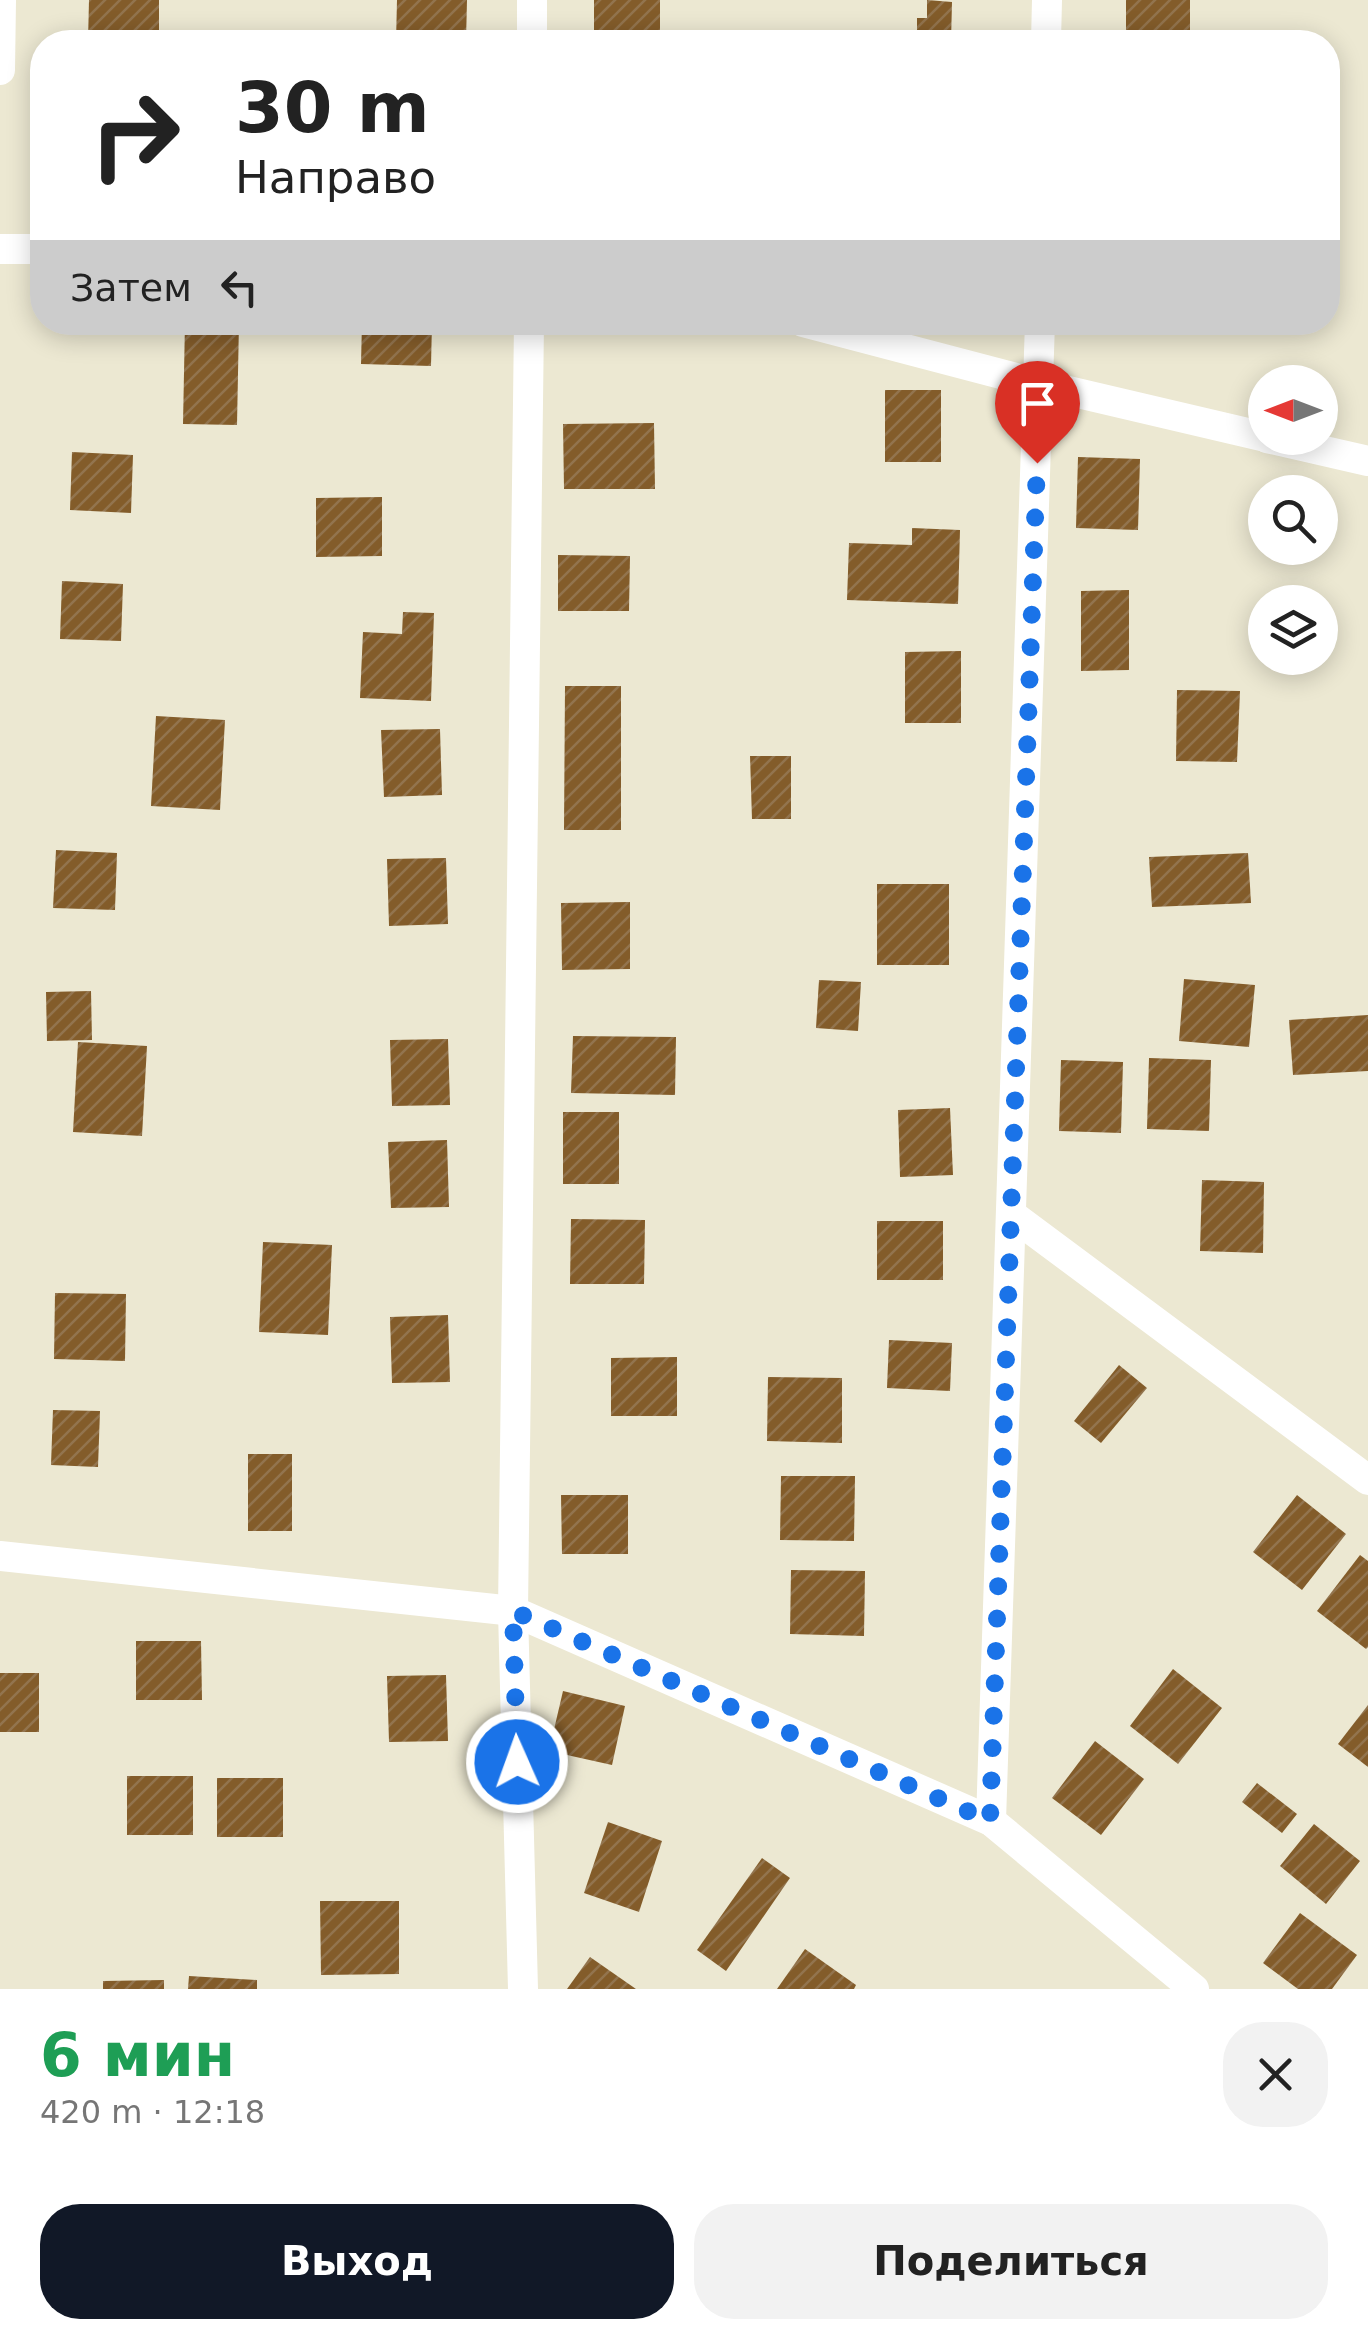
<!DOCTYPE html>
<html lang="ru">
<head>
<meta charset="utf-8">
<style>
  body { margin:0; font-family:"DejaVu Sans",sans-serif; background:#f2f2f2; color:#222; height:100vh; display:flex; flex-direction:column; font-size:38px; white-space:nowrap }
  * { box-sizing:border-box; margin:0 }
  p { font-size:32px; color:#767676 }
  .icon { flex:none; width:55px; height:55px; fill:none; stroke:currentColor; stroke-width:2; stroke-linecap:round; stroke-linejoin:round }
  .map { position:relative; height:1989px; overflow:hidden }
  .side { display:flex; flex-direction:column; background:#fff; flex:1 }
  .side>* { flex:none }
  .banner { position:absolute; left:30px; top:30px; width:1310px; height:305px; border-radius:40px; box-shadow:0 5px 25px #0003; background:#fff; color:#222; overflow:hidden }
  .needle { width:65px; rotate:270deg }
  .fabs { position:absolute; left:1248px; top:365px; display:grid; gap:20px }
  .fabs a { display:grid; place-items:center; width:90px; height:90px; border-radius:50%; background:#fff; box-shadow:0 5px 25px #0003; font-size:50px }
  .pin { position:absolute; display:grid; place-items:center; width:85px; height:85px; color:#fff; margin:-102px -42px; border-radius:50% 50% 50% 0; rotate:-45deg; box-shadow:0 0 10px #0007 }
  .pin .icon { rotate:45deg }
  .me { position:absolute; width:110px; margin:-55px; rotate:358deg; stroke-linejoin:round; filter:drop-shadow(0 0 8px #0008) }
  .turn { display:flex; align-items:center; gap:35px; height:210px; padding:0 40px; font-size:45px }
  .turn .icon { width:130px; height:130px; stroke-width:2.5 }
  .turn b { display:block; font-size:70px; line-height:85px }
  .then { display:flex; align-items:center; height:95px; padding:0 40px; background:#0003; gap:20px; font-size:38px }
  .round { display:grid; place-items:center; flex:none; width:105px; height:105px; border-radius:40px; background:#f2f2f2 }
  .overview { display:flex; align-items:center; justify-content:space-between; height:170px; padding:0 40px }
  h1 { font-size:60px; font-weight:800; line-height:75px; color:#1e9e55 }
  .button { display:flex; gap:20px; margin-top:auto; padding:20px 40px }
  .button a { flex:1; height:115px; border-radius:40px; background:#111827; color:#fff; font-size:40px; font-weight:800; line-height:115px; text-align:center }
  .button a+a { background:#f2f2f2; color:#222 }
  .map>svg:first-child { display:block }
</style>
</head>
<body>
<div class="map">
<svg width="1368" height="1989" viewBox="0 0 1368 1989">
  <defs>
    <pattern id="building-hatch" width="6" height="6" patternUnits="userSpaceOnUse" patternTransform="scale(2.5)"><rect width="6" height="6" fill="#835c2a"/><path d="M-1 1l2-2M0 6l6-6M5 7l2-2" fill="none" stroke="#92744e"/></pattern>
  </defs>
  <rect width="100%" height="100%" fill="#ece8d2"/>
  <!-- building -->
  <g fill="url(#building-hatch)">
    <polygon points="89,0 159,0 159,42 88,42"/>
    <polygon points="397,0 467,0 466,42 396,42"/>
    <rect x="594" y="0" width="66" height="42"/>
    <polygon points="927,0 952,2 951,42 917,42 917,18 927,18"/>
    <rect x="1126" y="0" width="64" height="31"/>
    <polygon points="185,322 239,322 237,425 183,424"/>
    <polygon points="362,322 432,322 431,366 361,364"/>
    <rect x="885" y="390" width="56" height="72"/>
    <polygon points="654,423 655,489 564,489 563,424"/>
    <polygon points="72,452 133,455 131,513 70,510"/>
    <polygon points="1078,457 1140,459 1138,530 1076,528"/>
    <polygon points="382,497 382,556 316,557 316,498"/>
    <polygon points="912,528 960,530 958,604 847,600 849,543 912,545"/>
    <polygon points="558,555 630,556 629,611 558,611"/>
    <polygon points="62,581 123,584 121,641 60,639"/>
    <polygon points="1129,590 1129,670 1081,671 1081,591"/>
    <polygon points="403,612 434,613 431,701 360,698 363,632 402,634"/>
    <polygon points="961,651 961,723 905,723 905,652"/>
    <polygon points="565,686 621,686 621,830 564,830"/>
    <polygon points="1177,690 1240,691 1237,762 1176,761"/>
    <polygon points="156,716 225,720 220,810 151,806"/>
    <polygon points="440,729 442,795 384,797 381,730"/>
    <polygon points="750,756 791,756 791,819 752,819"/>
    <polygon points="56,850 117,853 115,910 53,908"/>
    <polygon points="1248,853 1251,903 1152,907 1149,857"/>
    <polygon points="446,858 448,924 389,926 387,859"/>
    <rect x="877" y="884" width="72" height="81"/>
    <polygon points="630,902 630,969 562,970 561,903"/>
    <polygon points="1184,979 1255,985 1249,1047 1179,1041"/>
    <polygon points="819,980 861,982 858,1031 816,1028"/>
    <polygon points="91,991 92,1040 47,1041 46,992"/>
    <polygon points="1368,1015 1368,1071 1293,1075 1289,1020"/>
    <polygon points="573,1036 676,1037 675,1095 571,1093"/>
    <polygon points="448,1039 450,1105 392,1106 390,1040"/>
    <polygon points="78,1042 147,1046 142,1136 73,1132"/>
    <polygon points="1149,1058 1211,1060 1209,1131 1147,1129"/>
    <polygon points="1061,1060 1123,1062 1121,1133 1059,1131"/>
    <polygon points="950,1108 953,1175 900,1177 898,1110"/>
    <rect x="563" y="1112" width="56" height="72"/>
    <polygon points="447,1140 449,1207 391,1208 388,1142"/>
    <polygon points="1202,1180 1264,1182 1263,1253 1200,1251"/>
    <polygon points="571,1219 645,1220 644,1284 570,1284"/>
    <rect x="877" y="1221" width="66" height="59"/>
    <polygon points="263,1242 332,1245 328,1335 259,1332"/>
    <polygon points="55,1293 126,1294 125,1361 54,1359"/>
    <polygon points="448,1315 450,1382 392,1383 390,1317"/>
    <polygon points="889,1340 952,1343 950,1391 887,1388"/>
    <polygon points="677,1357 677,1416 611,1416 611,1358"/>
    <polygon points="1119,1365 1147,1388 1101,1443 1074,1421"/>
    <polygon points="768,1377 842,1378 842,1443 767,1441"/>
    <polygon points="53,1410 100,1411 98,1467 51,1465"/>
    <rect x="248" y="1454" width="44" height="77"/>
    <polygon points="781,1476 855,1476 854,1541 780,1540"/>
    <polygon points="561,1495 628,1495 628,1554 562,1554"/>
    <polygon points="1297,1495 1346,1534 1302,1590 1253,1552"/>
    <polygon points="1360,1555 1368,1561 1368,1647 1366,1649 1317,1611"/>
    <polygon points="791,1570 865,1571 864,1636 790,1634"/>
    <polygon points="136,1641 201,1641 202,1700 136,1700"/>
    <polygon points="1173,1669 1222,1708 1178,1764 1130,1726"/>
    <rect x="0" y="1673" width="39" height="59"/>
    <polygon points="446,1675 448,1741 389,1742 387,1676"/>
    <polygon points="563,1691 625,1706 612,1765 549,1751"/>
    <polygon points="1368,1705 1368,1767 1338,1744"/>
    <polygon points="1095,1741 1144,1779 1101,1835 1052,1798"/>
    <rect x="127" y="1776" width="66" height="59"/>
    <rect x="217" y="1778" width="66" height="59"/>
    <polygon points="1257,1783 1297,1814 1282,1833 1242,1802"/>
    <polygon points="608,1822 662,1841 639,1912 584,1893"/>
    <polygon points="1314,1824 1360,1861 1326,1904 1280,1866"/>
    <polygon points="762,1858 790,1878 726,1971 697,1950"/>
    <polygon points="320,1901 399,1901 399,1974 321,1975"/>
    <polygon points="1300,1913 1357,1955 1332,1989 1298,1989 1263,1963"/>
    <polygon points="805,1949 856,1985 854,1989 777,1989"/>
    <polygon points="590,1957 636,1989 567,1989"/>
    <polygon points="189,1976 257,1980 257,1989 188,1989"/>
    <polygon points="164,1980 164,1989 103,1989 103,1981"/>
  </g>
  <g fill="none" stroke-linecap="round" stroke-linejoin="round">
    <!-- street -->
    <g stroke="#fff" stroke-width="30">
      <polyline points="532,42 532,0"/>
      <polyline points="1046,42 1047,0"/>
      <polyline points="0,70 1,0"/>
      <polyline points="0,249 42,249"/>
      <polyline points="803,322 1039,384 1265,437"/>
      <polyline points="1267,438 1368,461"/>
      <polyline points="1012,1215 1368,1480"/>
      <polyline points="0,1556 513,1611 991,1821 1194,1989"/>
      <polyline points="991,1821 1040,322"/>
      <polyline points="523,1989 513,1611 529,322"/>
    </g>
  </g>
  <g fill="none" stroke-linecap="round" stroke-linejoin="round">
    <!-- route -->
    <polyline stroke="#1a73e8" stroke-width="18" stroke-dasharray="0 32.4" points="517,1762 513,1611 990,1821 1037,463"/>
  </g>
</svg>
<div class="fabs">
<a><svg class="needle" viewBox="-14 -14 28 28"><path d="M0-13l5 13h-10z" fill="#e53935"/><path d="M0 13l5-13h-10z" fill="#767676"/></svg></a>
<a><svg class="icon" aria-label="search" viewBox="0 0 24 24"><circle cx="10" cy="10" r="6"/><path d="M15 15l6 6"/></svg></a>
<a><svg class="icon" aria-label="layers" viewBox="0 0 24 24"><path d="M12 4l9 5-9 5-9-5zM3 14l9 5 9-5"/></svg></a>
</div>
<div class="pin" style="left:1037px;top:463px;background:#d93025"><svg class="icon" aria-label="arrive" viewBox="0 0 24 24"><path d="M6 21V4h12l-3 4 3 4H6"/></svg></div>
<svg class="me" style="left:517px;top:1762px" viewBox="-20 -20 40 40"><circle r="17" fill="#1a73e8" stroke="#fff" stroke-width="3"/><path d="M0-11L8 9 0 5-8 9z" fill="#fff"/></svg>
<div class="banner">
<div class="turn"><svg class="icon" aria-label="right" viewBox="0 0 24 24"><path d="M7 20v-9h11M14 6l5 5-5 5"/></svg><div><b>30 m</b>Направо</div></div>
<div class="then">Затем<svg class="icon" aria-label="left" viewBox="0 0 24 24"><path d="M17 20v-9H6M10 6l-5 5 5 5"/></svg></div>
</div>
</div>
<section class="side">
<div class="overview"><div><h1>6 мин</h1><p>420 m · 12:18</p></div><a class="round"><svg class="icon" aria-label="close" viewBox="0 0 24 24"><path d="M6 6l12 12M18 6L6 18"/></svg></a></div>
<div class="button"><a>Выход</a><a>Поделиться</a></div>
</section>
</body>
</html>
